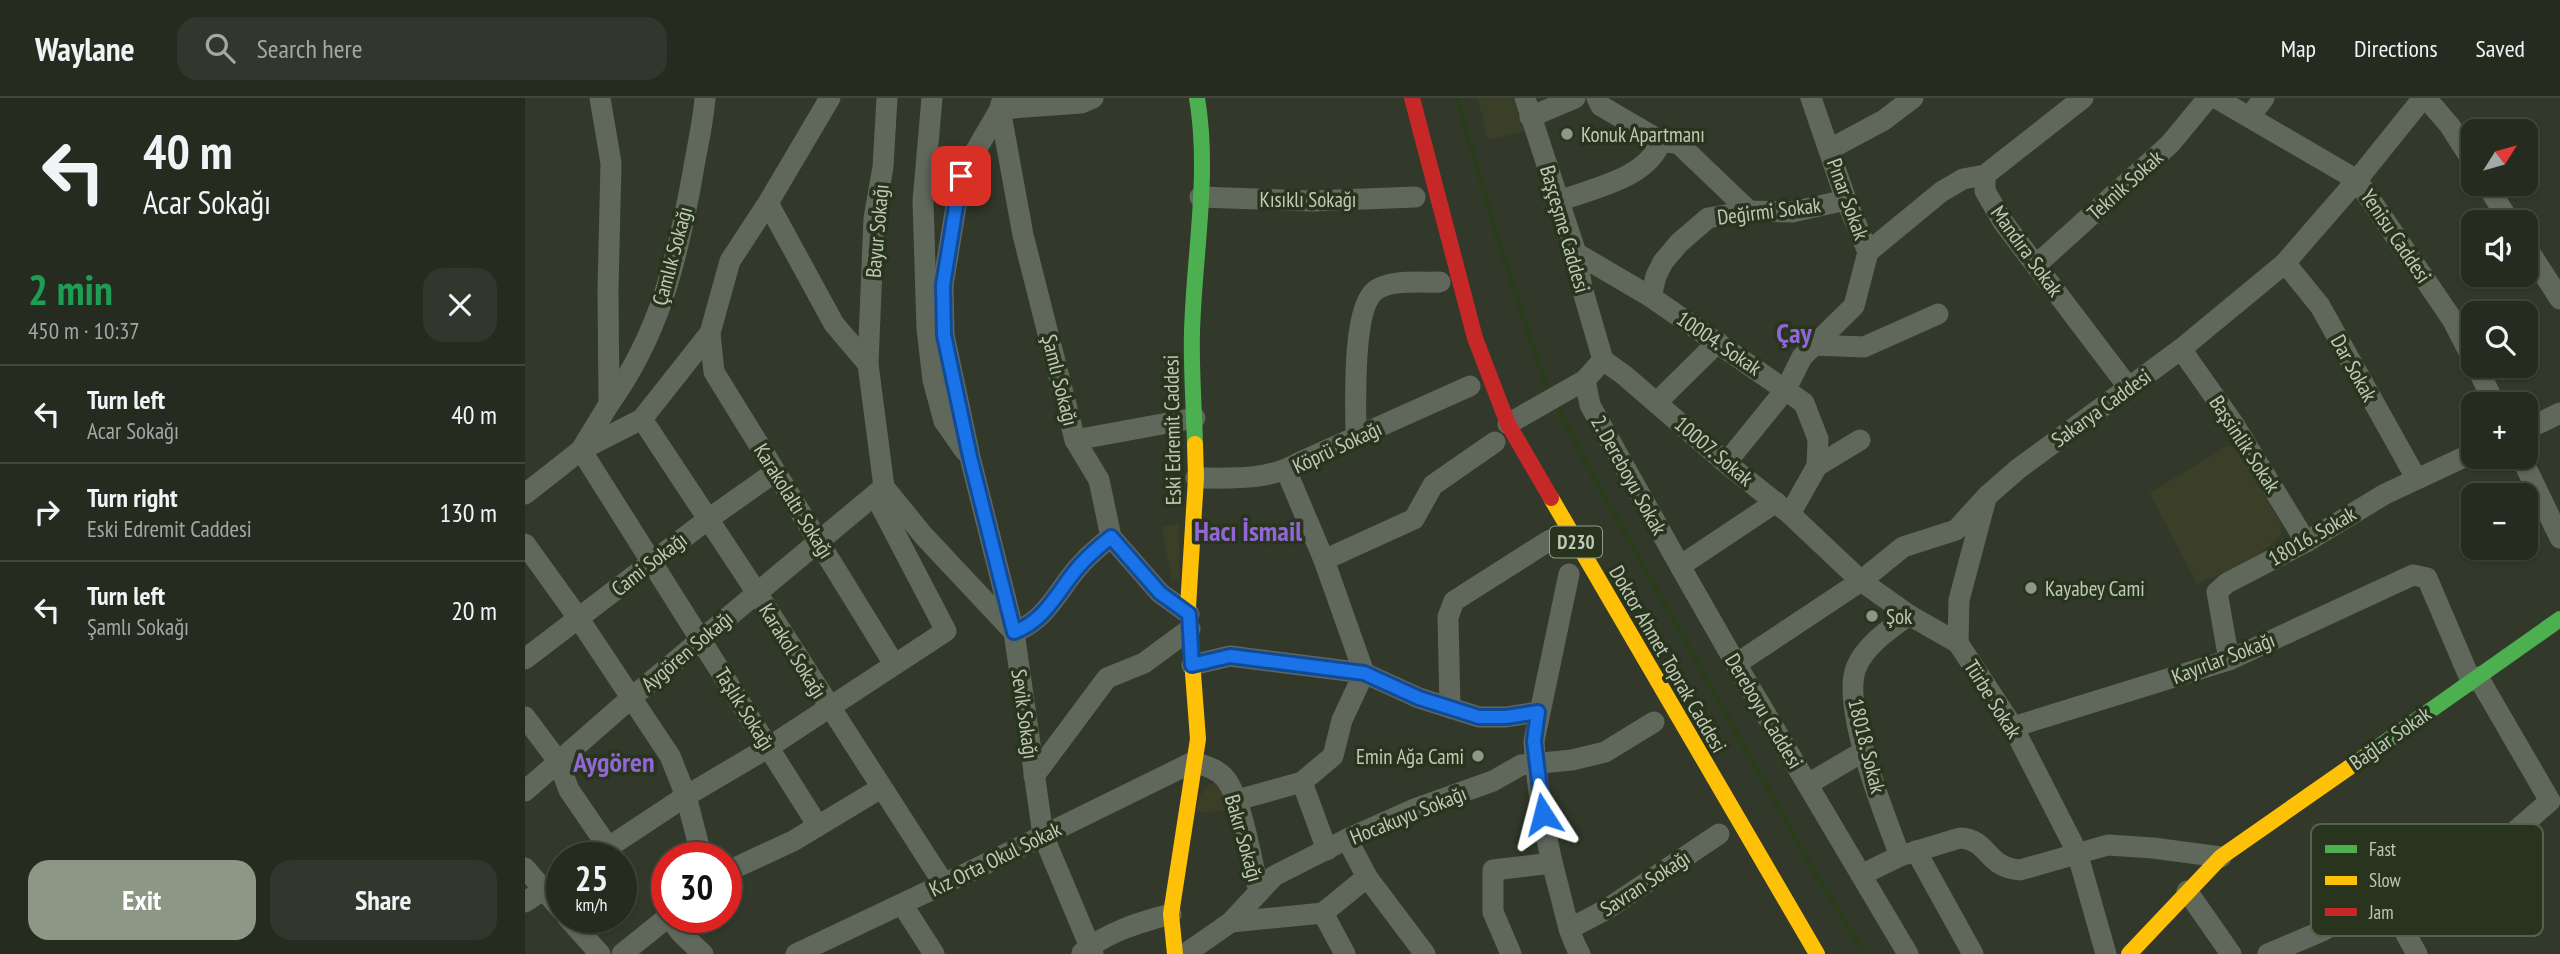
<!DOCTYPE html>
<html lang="en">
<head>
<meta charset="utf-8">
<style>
  body { margin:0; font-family:"PT Sans Narrow",sans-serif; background:#32372d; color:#f1f3f6; height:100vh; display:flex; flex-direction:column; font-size:26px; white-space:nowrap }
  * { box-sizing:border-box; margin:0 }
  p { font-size:23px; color:#a4a7a5 }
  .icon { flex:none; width:38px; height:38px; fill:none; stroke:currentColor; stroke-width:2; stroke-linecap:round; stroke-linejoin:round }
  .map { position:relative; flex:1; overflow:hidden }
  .side { display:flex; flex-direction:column; background:#262b20; width:525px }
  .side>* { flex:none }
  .top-card { background:#262b20; color:#f1f3f6; overflow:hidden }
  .needle { width:46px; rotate:53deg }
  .controls { position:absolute; left:1936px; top:21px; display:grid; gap:14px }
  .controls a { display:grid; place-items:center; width:77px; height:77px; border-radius:14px; background:#262b20; box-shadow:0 2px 5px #0004,0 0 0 2px #42473e; font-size:35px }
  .speed { position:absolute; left:21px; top:744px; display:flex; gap:14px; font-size:35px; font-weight:700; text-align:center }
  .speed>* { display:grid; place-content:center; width:91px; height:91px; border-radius:50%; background:#262b20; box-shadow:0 2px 5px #0004,0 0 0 2px #42473e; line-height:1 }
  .speed small { font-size:18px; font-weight:400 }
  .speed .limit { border:10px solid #d22; background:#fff; color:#111 }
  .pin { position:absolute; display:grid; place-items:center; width:60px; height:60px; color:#fff; margin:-30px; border-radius:14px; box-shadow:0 4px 10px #0006 }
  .me { position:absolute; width:77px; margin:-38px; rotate:351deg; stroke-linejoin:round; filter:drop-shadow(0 0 5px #0008) }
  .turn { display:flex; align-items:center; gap:24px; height:147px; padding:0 28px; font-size:32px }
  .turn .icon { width:91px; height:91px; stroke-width:2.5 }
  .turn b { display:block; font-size:49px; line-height:60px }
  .round { display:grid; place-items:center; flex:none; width:74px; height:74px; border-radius:21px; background:#32372d }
  .head { display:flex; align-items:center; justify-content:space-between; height:119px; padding:0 28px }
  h1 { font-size:42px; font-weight:700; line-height:52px; color:#1e9e55 }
  .primary-button { display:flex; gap:14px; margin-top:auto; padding:14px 28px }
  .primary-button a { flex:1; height:80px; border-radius:21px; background:#8d9785; color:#fff; font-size:28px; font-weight:700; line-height:80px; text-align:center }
  .primary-button a+a { background:#32372d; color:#f1f3f6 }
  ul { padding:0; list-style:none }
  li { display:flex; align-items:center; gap:21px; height:98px; padding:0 28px; border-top:2px solid #42473e }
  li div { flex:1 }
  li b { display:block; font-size:26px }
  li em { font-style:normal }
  header { display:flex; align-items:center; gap:42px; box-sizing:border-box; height:98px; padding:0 35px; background:#262b20; border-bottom:2px solid #42473e }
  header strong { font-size:33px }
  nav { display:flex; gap:38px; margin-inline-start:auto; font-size:24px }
  .search { width:490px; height:63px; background:#32372d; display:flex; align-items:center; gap:18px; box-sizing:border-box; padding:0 24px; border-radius:21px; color:#a4a7a5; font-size:26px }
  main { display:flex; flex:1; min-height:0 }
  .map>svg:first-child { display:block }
</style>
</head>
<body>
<header>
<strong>Waylane</strong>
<div class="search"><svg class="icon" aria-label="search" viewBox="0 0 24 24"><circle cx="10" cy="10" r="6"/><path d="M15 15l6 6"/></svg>Search here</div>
<nav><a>Map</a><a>Directions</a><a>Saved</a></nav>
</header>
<main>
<section class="side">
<div class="top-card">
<div class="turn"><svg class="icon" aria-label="left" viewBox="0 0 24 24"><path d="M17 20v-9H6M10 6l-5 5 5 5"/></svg><div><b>40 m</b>Acar Sokağı</div></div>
</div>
<div class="head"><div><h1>2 min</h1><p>450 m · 10:37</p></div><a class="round"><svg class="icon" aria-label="close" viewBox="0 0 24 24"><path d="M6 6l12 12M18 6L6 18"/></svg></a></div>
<ul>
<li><svg class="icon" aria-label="left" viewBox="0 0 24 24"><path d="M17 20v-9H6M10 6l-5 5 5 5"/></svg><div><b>Turn left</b><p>Acar Sokağı</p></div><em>40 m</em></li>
<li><svg class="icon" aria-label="right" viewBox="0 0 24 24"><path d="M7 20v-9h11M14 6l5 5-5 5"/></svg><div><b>Turn right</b><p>Eski Edremit Caddesi</p></div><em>130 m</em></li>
<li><svg class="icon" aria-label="left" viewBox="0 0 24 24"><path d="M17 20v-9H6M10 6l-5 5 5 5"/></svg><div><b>Turn left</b><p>Şamlı Sokağı</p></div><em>20 m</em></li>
</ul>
<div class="primary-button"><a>Exit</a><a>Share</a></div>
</section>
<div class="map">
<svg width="2035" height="856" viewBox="0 0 2035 856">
  <rect width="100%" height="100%" fill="#32392b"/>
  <!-- green -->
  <g fill="#3c3f28">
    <polygon points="953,0 988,0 999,33 963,42"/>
    <polygon points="1702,348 1711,350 1756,426 1756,438 1723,464 1672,486 1625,395"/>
    <polygon points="654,425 654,481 647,484 637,429"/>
    <path d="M692,684L697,689L702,713L671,714C675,698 675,689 692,684Z"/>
  </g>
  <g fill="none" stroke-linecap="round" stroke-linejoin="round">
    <!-- stream -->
    <g stroke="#2a3d1b" stroke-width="5">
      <polyline points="932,0 973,142 1020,285 1026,297"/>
      <polyline points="1031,306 1067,376 1291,777 1340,856"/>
    </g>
    <!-- street -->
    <g stroke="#60675b" stroke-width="21">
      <path d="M362,0L358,69L349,120L343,266L359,389L398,437L489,534C523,522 534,489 557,465C566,455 576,447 586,439"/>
      <polyline points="407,0 398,103 402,231 408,282 419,323 440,353"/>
      <polyline points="1000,0 1051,155 1057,190 1078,262"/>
      <polyline points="1072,0 1076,8 1136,43"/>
      <polyline points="1558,0 1460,77 1460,93 1478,124 1604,290"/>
      <polyline points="1691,0 1832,82 1927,221 1948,262"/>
      <polyline points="1901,0 1925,28 1948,64"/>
      <polyline points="476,6 475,11 498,137 550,342 574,382 586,439 635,495 664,516"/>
      <polyline points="475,11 436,78 418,187 419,237 445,359 489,534 518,737 568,856"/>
      <polyline points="475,11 556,5 568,0"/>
      <polyline points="1725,18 1739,0"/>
      <polyline points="1005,19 1050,0"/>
      <polyline points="1305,51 1359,22 1388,0"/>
      <polyline points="1961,86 1985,124"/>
      <polyline points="675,99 788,103 890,99"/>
      <path d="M1034,103C1068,90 1122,81 1136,43L1154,46L1224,113"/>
      <polyline points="243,105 309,226 343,266"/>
      <polyline points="2000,147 2035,201"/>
      <polyline points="1343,154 1416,94 1438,81 1460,77"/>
      <polyline points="1051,155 1126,199 1279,305 1293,341 1292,368"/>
      <polyline points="1760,165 1795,208 1891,380"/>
      <polyline points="1511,167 1645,46 1683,0"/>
      <polyline points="1126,199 1131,178 1138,164 1154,145 1183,120 1224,113 1267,114 1321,102"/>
      <polyline points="185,235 189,274 369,566"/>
      <polyline points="1288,247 1339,249 1413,216"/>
      <polyline points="1656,251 1708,325 1781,444"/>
      <polyline points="1951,268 1970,306"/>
      <polyline points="1060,282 1065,307 1155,468"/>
      <polyline points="1131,305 1193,244"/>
      <path d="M84,306C134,237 152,162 167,80C171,54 178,27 180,0"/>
      <polyline points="117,321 232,495 419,786"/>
      <polyline points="983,326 1060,282 1078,262 1099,277 1201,365 1265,416 1336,483 1384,517 1433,545"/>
      <polyline points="2000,332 2035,315"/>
      <path d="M831,340C831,309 826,209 851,192C867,181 896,185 915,184"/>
      <polyline points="550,342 670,320"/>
      <polyline points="56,352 293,728"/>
      <polyline points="56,352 84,306 83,192 86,65 75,0"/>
      <polyline points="1996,359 2035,440"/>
      <polyline points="1201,365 1261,291 1277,259 1329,208 1343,154 1321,102 1286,0"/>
      <polyline points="761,372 799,462 839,575 817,622 808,658 777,684"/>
      <path d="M671,380C707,380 744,383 775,364L945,288"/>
      <polyline points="0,396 56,352 117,321 185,235 205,163 243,105 305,0"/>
      <polyline points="1251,404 1155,468 1211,566 1383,856"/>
      <polyline points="1460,404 1434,502 1433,545 1488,629 1552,754 1581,856"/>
      <polyline points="1265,416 1292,368 1335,342"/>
      <polyline points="0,446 54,521 145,658 161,698 177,760"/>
      <polyline points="799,462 889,421 908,387 970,344"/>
      <path d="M1044,476L1009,643C1012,695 1022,749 1036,799C1041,819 1045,839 1055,856"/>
      <polyline points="0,561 182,422 250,374"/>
      <polyline points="1704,562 1692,494 1702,485 1781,444 1860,396 1948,355"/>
      <polyline points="1211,566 1336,483 1378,449 1431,432 1462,398 1493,371 1656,251 1760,165 1832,82 1898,0"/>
      <polyline points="667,567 705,558 839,575 894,600 954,619 981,619 1013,614"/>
      <polyline points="925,610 923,519 929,503 1025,442"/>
      <polyline points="0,619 33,663 44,692 83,749"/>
      <polyline points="1488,629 1704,562 1888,477 1902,480 1946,583"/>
      <polyline points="509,678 582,580 619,565 665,531"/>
      <polyline points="1283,686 1339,653"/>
      <polyline points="0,693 106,600 359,389"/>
      <polyline points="712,702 777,684 802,752"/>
      <polyline points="822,741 842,779 900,856"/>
      <polyline points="1391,753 1448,856"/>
      <path d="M1375,758C1360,718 1316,609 1331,570C1340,547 1365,531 1384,517"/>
      <polyline points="67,760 161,698 244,649 421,533 350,397"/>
      <polyline points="0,770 37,813"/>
      <polyline points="201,774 268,743 356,690"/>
      <path d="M1336,777L1375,758L1435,740C1464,741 1461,770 1495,772L1583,747L1628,750L1696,759"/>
      <polyline points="1662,793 1706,856"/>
      <polyline points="0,804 37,780"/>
      <polyline points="377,806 409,856"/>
      <polyline points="42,819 75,856"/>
      <polyline points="144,819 157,836 178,856"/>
      <polyline points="706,824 798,815"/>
      <polyline points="1044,831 1082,811 1194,736"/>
      <path d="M557,855C582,834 615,824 646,816"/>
      <polyline points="97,856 143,819"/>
      <path d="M271,856L442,775L668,664C678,667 690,670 698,678C717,697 727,766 734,794"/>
      <polyline points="660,856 706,824 749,778 822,741 887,712 968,683 996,667 1047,662 1080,654 1129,624"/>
      <polyline points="820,856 798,815 842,779"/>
      <polyline points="986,856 968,814 968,772 1027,765"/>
      <polyline points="1743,856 1797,833 1855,801 1872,820"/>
      <polyline points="1892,856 1872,820 1972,749 2025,703 1953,579"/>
    </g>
    <!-- fast -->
    <g stroke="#4caf50" stroke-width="16">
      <path d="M670,346C669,309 666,271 667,234C669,157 685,77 672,0"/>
      <polyline points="1842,657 2035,521"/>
    </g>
    <!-- slow -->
    <g stroke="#ffc107" stroke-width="16">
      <polyline points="1026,400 1292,856"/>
      <polyline points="650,856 646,816 673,641 663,509 671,380 670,346"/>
      <polyline points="1604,856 1696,759 1842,657"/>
    </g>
    <!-- jam -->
    <polyline stroke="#c62828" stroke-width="16" points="887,0 950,240 983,326 1026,400"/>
  </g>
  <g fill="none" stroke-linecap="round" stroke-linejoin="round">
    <defs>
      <path id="route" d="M436,78L418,187L419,237L445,359L489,534C523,522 534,489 557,465C566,455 576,447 586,439L635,495L664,516L667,567L705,558L839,575L894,600L954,619H981L1013,614L1009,643L1018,716"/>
    </defs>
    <!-- route casing -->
    <use href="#route" stroke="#114b97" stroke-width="18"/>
    <!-- route -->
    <use href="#route" stroke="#1a73e8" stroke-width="12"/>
  </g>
  <!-- markers -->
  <g fill="#8d9785" stroke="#28341e" stroke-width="2.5">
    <circle cx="1042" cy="36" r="7"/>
    <circle cx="1506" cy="490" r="7"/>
    <circle cx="1347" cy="518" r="7"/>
    <circle cx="953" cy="658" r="7"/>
  </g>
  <g text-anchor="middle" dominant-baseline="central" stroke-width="7" stroke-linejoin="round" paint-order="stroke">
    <!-- shield labels -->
    <rect fill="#28341e" stroke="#919c88" stroke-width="2" x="1025" y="428.5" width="52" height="31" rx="5"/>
    <g font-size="19" font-weight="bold" fill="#bec9b6">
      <text x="1051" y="444">D230</text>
    </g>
    <!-- poi labels -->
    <g font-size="21" fill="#bec9b6" stroke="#28341e" text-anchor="start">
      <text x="1056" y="36">Konuk Apartmanı</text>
      <text x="1520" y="490">Kayabey Cami</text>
      <text x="1361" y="518">Şok</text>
      <text x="939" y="658" text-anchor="end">Emin Ağa Cami</text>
    </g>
    <!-- street labels -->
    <g font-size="21" fill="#bec9b6" stroke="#28341e">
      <text transform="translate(1600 87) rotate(-42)">Teknik Sokak</text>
      <text x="783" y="101">Kısıklı Sokağı</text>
      <text transform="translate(1323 101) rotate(70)">Pınar Sokak</text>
      <text transform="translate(1244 113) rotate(-7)">Değirmi Sokak</text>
      <text transform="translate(1040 131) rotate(74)">Başçeşme Caddesi</text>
      <text transform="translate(352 133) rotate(-85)">Bayur Sokağı</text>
      <text transform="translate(1871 138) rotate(56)">Yenisu Caddesi</text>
      <text transform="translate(1502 153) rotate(54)">Mandıra Sokak</text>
      <text transform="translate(147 158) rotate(-75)">Çamlık Sokağı</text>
      <text transform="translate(1194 245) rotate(34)">10004. Sokak</text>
      <text transform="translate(1829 270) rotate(61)">Dar Sokak</text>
      <text transform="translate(535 282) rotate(76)">Şamlı Sokağı</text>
      <text transform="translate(1576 310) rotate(-36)">Sakarya Caddesi</text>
      <text transform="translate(647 332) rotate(-91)">Eski Edremit Caddesi</text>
      <text transform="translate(1720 346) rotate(57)">Başsinlik Sokak</text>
      <text transform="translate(812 349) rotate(-25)">Köprü Sokağı</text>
      <text transform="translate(1189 353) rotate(40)">10007. Sokak</text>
      <text transform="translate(1104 377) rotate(61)">2. Dereboyu Sokak</text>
      <text transform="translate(269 403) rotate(58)">Karakolaltı Sokağı</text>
      <text transform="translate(1787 438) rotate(-30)">18016. Sokak</text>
      <text transform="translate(124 466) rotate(-38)">Cami Sokağı</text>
      <text transform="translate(162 553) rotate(-40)">Aygören Sokağı</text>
      <text transform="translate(268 553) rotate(58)">Karakol Sokağı</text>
      <text transform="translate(1698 560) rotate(-21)">Kayırlar Sokağı</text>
      <text transform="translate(1143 561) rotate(60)">Doktor Ahmet Toprak Caddesi</text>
      <text transform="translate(1468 601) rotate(58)">Türbe Sokak</text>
      <text transform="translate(220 611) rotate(58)">Taşlık Sokağı</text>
      <text transform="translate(1239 613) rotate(59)">Dereboyu Caddesi</text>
      <text transform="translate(500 616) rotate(82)">Sevik Sokağı</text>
      <text transform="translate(1865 640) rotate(-35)">Bağlar Sokak</text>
      <text transform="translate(1342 648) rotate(76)">18018. Sokak</text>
      <text transform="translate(883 717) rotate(-22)">Hocakuyu Sokağı</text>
      <text transform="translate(719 740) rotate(74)">Bakır Sokağı</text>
      <text transform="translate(470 761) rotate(-26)">Kız Orta Okul Sokak</text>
      <text transform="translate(1120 785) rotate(-33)">Savran Sokağı</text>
    </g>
    <!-- district labels -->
    <g font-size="28" font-weight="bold" fill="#9067d3" stroke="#28341e">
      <text x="1269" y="234">Çay</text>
      <text x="723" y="432">Hacı İsmail</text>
      <text x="89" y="663">Aygören</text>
    </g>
  </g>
  <!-- legend -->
  <rect x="1786" y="726" width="232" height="112" rx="10" fill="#28341e" stroke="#55614c" stroke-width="2"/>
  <rect x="1800" y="747" width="32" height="8" fill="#4caf50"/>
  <rect x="1800" y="778" width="32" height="9" fill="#ffc107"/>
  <rect x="1800" y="810" width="32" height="8" fill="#c62828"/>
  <g font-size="19" fill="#bec9b6">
    <text x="1844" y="758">Fast</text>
    <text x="1844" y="789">Slow</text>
    <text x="1844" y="821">Jam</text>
  </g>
</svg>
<div class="controls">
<a><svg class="needle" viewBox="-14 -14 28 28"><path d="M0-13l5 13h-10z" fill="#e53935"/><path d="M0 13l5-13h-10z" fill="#a4a7a5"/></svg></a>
<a><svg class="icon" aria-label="sound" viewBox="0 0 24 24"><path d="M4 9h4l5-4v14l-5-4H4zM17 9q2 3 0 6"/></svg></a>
<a><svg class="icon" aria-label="search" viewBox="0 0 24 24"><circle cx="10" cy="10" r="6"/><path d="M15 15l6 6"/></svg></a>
<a>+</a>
<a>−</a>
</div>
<div class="speed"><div>25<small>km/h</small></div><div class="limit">30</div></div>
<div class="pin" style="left:436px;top:78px;background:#d93025"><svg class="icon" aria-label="arrive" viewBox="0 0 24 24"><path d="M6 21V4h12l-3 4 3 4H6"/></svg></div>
<svg class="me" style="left:1018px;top:716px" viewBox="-20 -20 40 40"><path d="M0-17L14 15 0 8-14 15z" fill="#1a73e8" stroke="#fff" stroke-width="4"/></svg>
</div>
</main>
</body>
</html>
